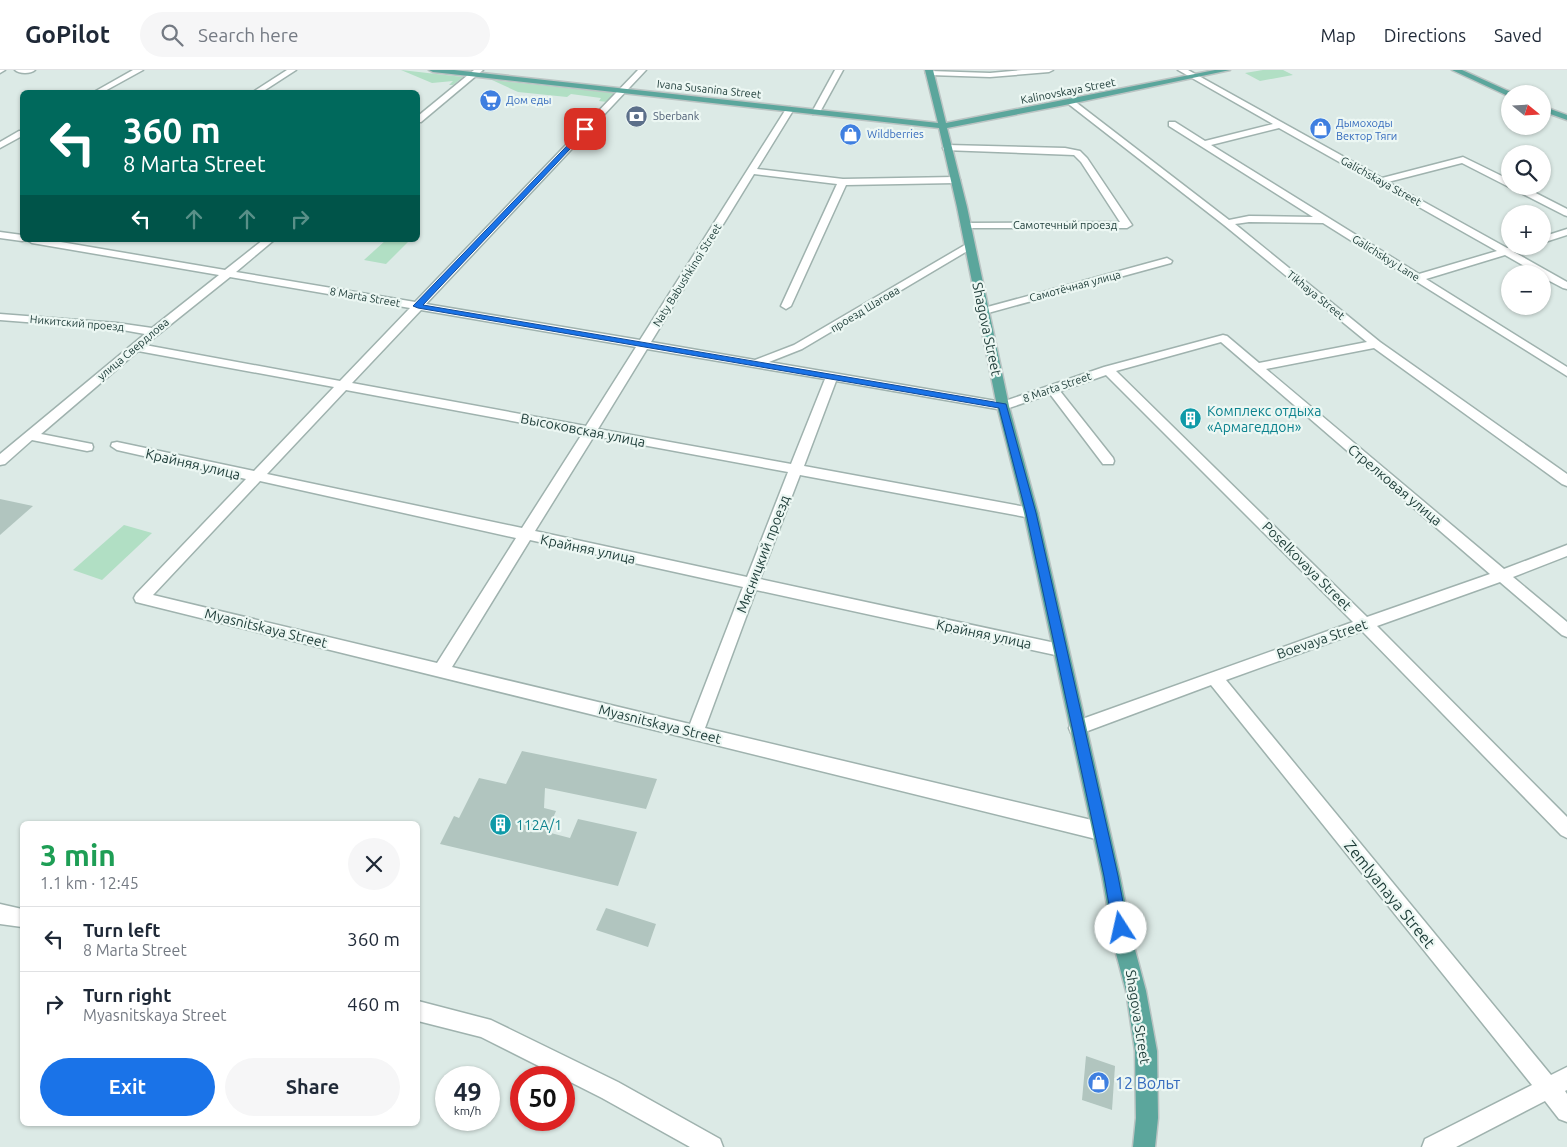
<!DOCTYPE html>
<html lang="en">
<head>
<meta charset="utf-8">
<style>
  body { margin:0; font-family:Ubuntu,sans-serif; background:#f6f6f7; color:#1f2937; height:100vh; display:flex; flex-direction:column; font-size:19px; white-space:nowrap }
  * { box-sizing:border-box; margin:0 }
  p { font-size:16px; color:#747a83 }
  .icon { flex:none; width:28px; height:28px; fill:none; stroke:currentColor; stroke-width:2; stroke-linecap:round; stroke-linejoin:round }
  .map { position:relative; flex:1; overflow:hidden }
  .panel { position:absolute; left:20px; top:751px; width:400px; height:305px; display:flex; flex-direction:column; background:#fff; border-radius:8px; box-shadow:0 1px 4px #0004 }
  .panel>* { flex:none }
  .banner { position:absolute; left:20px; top:20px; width:400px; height:152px; border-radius:8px; box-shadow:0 1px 4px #0004; background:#00695c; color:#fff; overflow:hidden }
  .needle { width:32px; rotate:108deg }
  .fabs { position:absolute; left:1501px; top:15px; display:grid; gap:10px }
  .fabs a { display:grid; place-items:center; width:50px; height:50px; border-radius:50%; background:#fff; box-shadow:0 1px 4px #0004; font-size:25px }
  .speed { position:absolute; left:435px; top:996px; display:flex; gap:10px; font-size:25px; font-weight:700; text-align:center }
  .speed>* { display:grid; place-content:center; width:65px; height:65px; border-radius:50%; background:#fff; box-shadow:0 1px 4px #0004; line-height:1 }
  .speed small { font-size:12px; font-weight:400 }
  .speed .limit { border:8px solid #d22; background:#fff; color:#111 }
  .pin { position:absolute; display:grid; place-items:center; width:42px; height:42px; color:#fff; margin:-21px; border-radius:10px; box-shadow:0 2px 8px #0006 }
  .me { position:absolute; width:55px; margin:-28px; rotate:350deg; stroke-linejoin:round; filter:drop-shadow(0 0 4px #0008) }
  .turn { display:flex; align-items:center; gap:18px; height:105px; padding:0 20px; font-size:22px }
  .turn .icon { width:65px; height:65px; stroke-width:2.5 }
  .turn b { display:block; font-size:35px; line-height:42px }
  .lanes { display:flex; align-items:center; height:48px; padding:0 20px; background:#0003; justify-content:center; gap:25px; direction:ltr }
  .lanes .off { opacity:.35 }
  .round { display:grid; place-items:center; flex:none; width:52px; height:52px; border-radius:26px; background:#f6f6f7 }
  .summary { display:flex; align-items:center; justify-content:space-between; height:85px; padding:0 20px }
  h1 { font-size:30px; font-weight:600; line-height:38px; color:#1e9e55 }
  .action { display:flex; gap:10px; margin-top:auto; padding:10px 20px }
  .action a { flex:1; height:58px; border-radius:30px; background:#1a73e8; color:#fff; font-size:20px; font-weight:600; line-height:58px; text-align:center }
  .action a+a { background:#f6f6f7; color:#1f2937 }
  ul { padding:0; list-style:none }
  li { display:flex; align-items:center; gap:15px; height:65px; padding:0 20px; border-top:1px solid #e0e1e3 }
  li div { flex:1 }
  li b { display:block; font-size:19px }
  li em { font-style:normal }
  header { display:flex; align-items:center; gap:30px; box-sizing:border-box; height:70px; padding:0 25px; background:#fff; border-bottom:1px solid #e0e1e3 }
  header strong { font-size:24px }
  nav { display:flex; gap:28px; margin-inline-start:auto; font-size:18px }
  .search { width:350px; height:45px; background:#f6f6f7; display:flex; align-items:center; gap:12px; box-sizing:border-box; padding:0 18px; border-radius:28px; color:#747a83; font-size:19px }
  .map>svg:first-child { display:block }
</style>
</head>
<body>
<header>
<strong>GoPilot</strong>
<div class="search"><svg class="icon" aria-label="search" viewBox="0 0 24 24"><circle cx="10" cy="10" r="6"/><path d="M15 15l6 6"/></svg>Search here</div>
<nav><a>Map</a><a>Directions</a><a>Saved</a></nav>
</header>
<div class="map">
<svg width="1567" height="1077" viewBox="0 0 1567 1077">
  <rect width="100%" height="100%" fill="#dceae6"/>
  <!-- green -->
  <g fill="#b1dfc4">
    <polygon points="401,0 463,7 453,15 449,15 453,11 432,13"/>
    <polygon points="1263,0 1283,0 1293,5 1260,11 1245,3"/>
    <polygon points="492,10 615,23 607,32 599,31 601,28 571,24 567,27 518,22"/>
    <polygon points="386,170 410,170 386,194 364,190"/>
    <polygon points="124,455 152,463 102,510 73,500"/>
  </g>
  <!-- building -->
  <g fill="#b1c5bf">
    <polygon points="1191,342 1202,352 1191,355 1181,345"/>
    <polygon points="0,429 33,436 0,465"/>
    <polygon points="522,681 657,709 646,739 545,718 544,738 556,741 547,762 570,768 578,749 637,762 618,816 440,774 454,746 459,748 479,708 506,714"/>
    <polygon points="606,838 656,854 648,877 596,860"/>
    <polygon points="1086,986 1115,996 1112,1040 1082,1030"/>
  </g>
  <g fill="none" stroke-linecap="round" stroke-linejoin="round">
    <defs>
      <g id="minor">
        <polygon points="0,0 5,0 0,3"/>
        <path d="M15,0H35C31,4 19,4 15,0Z"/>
        <polygon points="133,0 143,0 103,22 94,22"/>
        <polygon points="287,0 296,0 262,22 253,22"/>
        <polygon points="474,0 483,0 421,52 418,52 418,46"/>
        <path d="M638,0H646L426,234L640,270L786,39L790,37L794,39L757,99L843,109L955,107L960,110L955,113L846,115L791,236L786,239L781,236L837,114L754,104L651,272L755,290L794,275L970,172L974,173V177L802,279L769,292L1002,332L1104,297L1223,265L1227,266L1259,293L1367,272L1224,155L1066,32L1073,30L1229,150L1249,146L1313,147L1169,56V52H1175L1205,71L1273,54L1178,0H1188L1382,108L1463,87L1510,110V116H1522L1567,139V146L1564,145L1462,93L1388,112L1507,178L1529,176L1514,182L1567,212V219L1563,218L1542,207V204H1538L1505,185L1426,209L1567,297V306L1323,153L1249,152L1235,154L1380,272L1567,404V416L1562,414L1374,278L1266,299L1504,499L1567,475V486L1513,507L1567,552V567L1562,565L1500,512L1377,556L1567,747V768L1561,765L1362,561L1226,610L1551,1005L1567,997V1020L1565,1021L1567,1024V1052L1559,1049L1545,1031L1456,1077H1422L1425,1069L1532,1015L1211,615L1077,665L1071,663L1069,658L1071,653L1353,552L1106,305L1060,321L1113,388L1114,391L1113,394H1103L1050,324L1003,340L836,311L804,396L1031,438L1036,440L1038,443L1036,446L1031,448L800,405L760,509L1060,574L1066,575L1068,580L1066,585L1060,586L756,520L705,658L1100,752L1106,755L1109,761L1106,767L1100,770L136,532L134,528L136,524L246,409L117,380L111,376L112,373L117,372L254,401L334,317L138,281L41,364L92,374L93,377L92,380L87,381L32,370L5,394L0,395V384L145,264L117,259L0,250V244L117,253L152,258L219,205L32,173L27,170H49L225,200L263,170H274L236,202L415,232ZM1279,58L1497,181L1419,204L1211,75ZM230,207L410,238L340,311L145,275ZM421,240L636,277L586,356L352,313ZM1221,272L1490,504L1367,547L1116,301ZM647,279L825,309L791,394L598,359ZM346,320L582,364L522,458L267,404ZM594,366L788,402L747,507L535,461ZM260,411L516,468L437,593L153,525ZM530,470L743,517L690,654L452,597Z"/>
        <polygon points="835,0 843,0 820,42 813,44 812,42"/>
        <polygon points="1022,0 1053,0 1049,2 990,7 930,5 926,3 930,1 990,3"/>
        <polygon points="19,61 22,61 22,66 0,78 0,72"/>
        <polygon points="947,75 1065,78 1080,81 1087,88 1132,155 1127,158 963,158 961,156 966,153 1120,152 1081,92 1074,85 944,80 943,78"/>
        <polygon points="1567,159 1567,165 1542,173 1542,167"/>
        <polygon points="0,162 22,165 22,170 26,170 22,171 0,168"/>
        <polygon points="1167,188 1172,191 1171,193 988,243 984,244 979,241 980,239"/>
        <polygon points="0,834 22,839 22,857 0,854"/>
        <polygon points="418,931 491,950 618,1012 720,1069 723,1077 690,1077 602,1028 481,967 418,951"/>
      </g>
      <g id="major">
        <polygon points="429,0 454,0 938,53 925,0 933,0 946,53 1215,0 1230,0 1070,34 947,58 967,137 1009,336 1038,443 1120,806 1134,876 1146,921 1157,981 1158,1048 1155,1077 1133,1077 1136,1048 1135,981 1126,921 1114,876 1102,806 1024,443 997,336 957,137 939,58 433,2"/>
        <polygon points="1452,0 1462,0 1515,24 1508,26"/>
        <polygon points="1542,36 1567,45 1567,50 1542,41"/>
      </g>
    </defs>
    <!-- minor casing -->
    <use href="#minor" stroke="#9fb2ae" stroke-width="3"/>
    <!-- major casing -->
    <use href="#major" stroke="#bbc4c3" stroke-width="3"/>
    <!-- minor -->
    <use href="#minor" fill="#fff" fill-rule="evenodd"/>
    <!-- major -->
    <use href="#major" fill="#5ba69c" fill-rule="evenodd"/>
  </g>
  <!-- route -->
  <polygon fill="#1a73e8" stroke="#114b97" points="585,57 587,58 587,61 423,235 1006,334 1036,443 1118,806 1128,858 1126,864 1121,866 1116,864 1113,858 1104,806 1026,443 999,338 418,238 413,236"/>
  <!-- icons -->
  <defs>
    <symbol id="supermarket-disc" viewBox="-11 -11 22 22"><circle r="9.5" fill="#3f7fe0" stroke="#ecf7f3"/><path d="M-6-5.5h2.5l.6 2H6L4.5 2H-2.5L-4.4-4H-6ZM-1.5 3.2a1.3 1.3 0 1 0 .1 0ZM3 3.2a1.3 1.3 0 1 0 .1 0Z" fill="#fff"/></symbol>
    <symbol id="bank-disc" viewBox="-11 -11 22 22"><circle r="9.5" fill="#5c6f8a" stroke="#ecf7f3"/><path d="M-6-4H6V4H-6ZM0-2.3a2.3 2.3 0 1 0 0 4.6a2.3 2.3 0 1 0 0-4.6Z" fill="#fff"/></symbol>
    <symbol id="shop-disc" viewBox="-11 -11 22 22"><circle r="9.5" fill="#3f7fe0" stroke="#ecf7f3"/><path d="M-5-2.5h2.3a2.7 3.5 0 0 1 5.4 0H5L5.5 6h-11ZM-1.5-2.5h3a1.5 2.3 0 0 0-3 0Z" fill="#fff"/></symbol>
    <symbol id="building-disc" viewBox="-11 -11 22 22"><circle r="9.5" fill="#0f9aa8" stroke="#ecf7f3"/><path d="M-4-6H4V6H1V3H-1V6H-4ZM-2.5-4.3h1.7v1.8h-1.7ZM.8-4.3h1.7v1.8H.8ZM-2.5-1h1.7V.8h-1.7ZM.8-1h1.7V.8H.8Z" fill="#fff"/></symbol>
  </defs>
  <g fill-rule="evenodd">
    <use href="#supermarket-disc" x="478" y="18" width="25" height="25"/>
    <use href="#bank-disc" x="624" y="34" width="25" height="25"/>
    <use href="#shop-disc" x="1308" y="46" width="25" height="25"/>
    <use href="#shop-disc" x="838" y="52" width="25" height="25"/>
    <use href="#building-disc" x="1178" y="336" width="25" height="25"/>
    <use href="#building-disc" x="488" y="742" width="25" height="25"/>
    <use href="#shop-disc" x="1086" y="1000" width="25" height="25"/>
  </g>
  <g text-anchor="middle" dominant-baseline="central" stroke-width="4.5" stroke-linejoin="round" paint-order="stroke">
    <!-- far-street labels -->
    <g font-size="11" fill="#1c3b37" stroke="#ecf7f3">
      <text transform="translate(709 19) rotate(6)">Ivana Susanina Street</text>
      <text transform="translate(1068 21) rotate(-11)">Kalinovskaya Street</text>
      <text transform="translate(1381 111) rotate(29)">Galichskaya Street</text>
      <text x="1065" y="155">Самотечный проезд</text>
      <text transform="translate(1386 188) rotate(32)">Galichskyy Lane</text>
      <text transform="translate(687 205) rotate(-58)">Naty Babushkinoi Street</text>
      <text transform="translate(1075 216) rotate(-15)">Самотёчная улица</text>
      <text transform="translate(1316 225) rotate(39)">Tikhaya Street</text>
      <text transform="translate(365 227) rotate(10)">8 Marta Street</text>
      <text transform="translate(865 239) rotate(-31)">проезд Шагова</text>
      <text transform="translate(77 253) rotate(5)">Никитский проезд</text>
      <text transform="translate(133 279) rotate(-40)">улица Свердлова</text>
      <text transform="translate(1057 317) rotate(-19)">8 Marta Street</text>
    </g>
    <!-- far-shop labels -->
    <g font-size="11" fill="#366cbe" stroke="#ecf7f3" text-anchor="start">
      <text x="506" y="30">Дом еды</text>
      <text x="1336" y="53">Дымоходы<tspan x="1336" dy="13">Вектор Тяги</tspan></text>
      <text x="867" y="64">Wildberries</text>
    </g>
    <!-- far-service labels -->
    <g font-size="11" fill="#4e5e75" stroke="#ecf7f3" text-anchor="start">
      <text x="653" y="46">Sberbank</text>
    </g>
    <!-- street labels -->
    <g font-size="14" fill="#1c3b37" stroke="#ecf7f3">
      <text transform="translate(987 259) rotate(78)">Shagova Street</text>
      <text transform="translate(583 360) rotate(11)">Высоковская улица</text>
      <text transform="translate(193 394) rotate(13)">Крайняя улица</text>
      <text transform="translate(1395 415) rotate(40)">Стрелковая улица</text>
      <text transform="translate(588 479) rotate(12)">Крайняя улица</text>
      <text transform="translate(763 484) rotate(-69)">Мясницкий проезд</text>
      <text transform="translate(1307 496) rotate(45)">Poselkovaya Street</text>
      <text transform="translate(266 558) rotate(14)">Myasnitskaya Street</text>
      <text transform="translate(984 564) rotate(12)">Крайняя улица</text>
      <text transform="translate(1322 569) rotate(-19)">Boevaya Street</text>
      <text transform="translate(660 654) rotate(14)">Myasnitskaya Street</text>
      <text transform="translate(1138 947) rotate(81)">Shagova Street</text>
    </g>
    <!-- culture labels -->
    <g font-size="14" fill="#0d838f" stroke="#ecf7f3" text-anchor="start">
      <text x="1207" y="341">Комплекс отдыха<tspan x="1207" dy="16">«Армагеддон»</tspan></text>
      <text x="516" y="755">112А/1</text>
    </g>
    <!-- near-street labels -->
    <g font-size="16" fill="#1c3b37" stroke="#ecf7f3">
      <text transform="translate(1390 824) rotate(51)">Zemlyanaya Street</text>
    </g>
    <!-- near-shop labels -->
    <g font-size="16" fill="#366cbe" stroke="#ecf7f3" text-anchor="start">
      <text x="1115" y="1013">12 Вольт</text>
    </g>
  </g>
</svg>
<div class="fabs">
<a><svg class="needle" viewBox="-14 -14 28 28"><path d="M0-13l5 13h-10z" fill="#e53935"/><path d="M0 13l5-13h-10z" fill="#747a83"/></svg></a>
<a><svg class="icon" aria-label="search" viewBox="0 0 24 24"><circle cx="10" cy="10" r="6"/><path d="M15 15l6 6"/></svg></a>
<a>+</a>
<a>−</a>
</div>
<div class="speed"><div>49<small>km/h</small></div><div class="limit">50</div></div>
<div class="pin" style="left:585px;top:59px;background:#d93025"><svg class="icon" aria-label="arrive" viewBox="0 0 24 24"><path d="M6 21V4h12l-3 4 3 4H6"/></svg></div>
<svg class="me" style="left:1121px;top:858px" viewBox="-20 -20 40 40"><circle r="19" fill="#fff"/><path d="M0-13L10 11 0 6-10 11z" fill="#1a73e8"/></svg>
<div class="banner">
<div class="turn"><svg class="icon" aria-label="left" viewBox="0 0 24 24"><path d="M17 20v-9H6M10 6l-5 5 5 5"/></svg><div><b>360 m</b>8 Marta Street</div></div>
<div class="lanes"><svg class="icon" aria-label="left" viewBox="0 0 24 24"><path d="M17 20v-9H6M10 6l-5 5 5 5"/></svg><svg class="icon off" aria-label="ahead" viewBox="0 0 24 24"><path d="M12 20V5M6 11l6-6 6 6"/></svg><svg class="icon off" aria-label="ahead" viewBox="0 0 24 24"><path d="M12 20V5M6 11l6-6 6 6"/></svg><svg class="icon off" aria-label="right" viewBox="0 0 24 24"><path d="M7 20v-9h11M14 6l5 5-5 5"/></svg></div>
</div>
<section class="panel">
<div class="summary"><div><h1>3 min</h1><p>1.1 km · 12:45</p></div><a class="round"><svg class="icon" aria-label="close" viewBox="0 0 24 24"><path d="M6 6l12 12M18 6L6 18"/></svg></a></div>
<ul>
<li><svg class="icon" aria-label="left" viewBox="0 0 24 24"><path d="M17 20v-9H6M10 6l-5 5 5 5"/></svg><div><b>Turn left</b><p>8 Marta Street</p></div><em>360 m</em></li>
<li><svg class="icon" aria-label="right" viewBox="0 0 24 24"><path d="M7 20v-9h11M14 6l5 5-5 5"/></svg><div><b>Turn right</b><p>Myasnitskaya Street</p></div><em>460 m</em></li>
</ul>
<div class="action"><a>Exit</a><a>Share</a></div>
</section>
</div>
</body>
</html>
